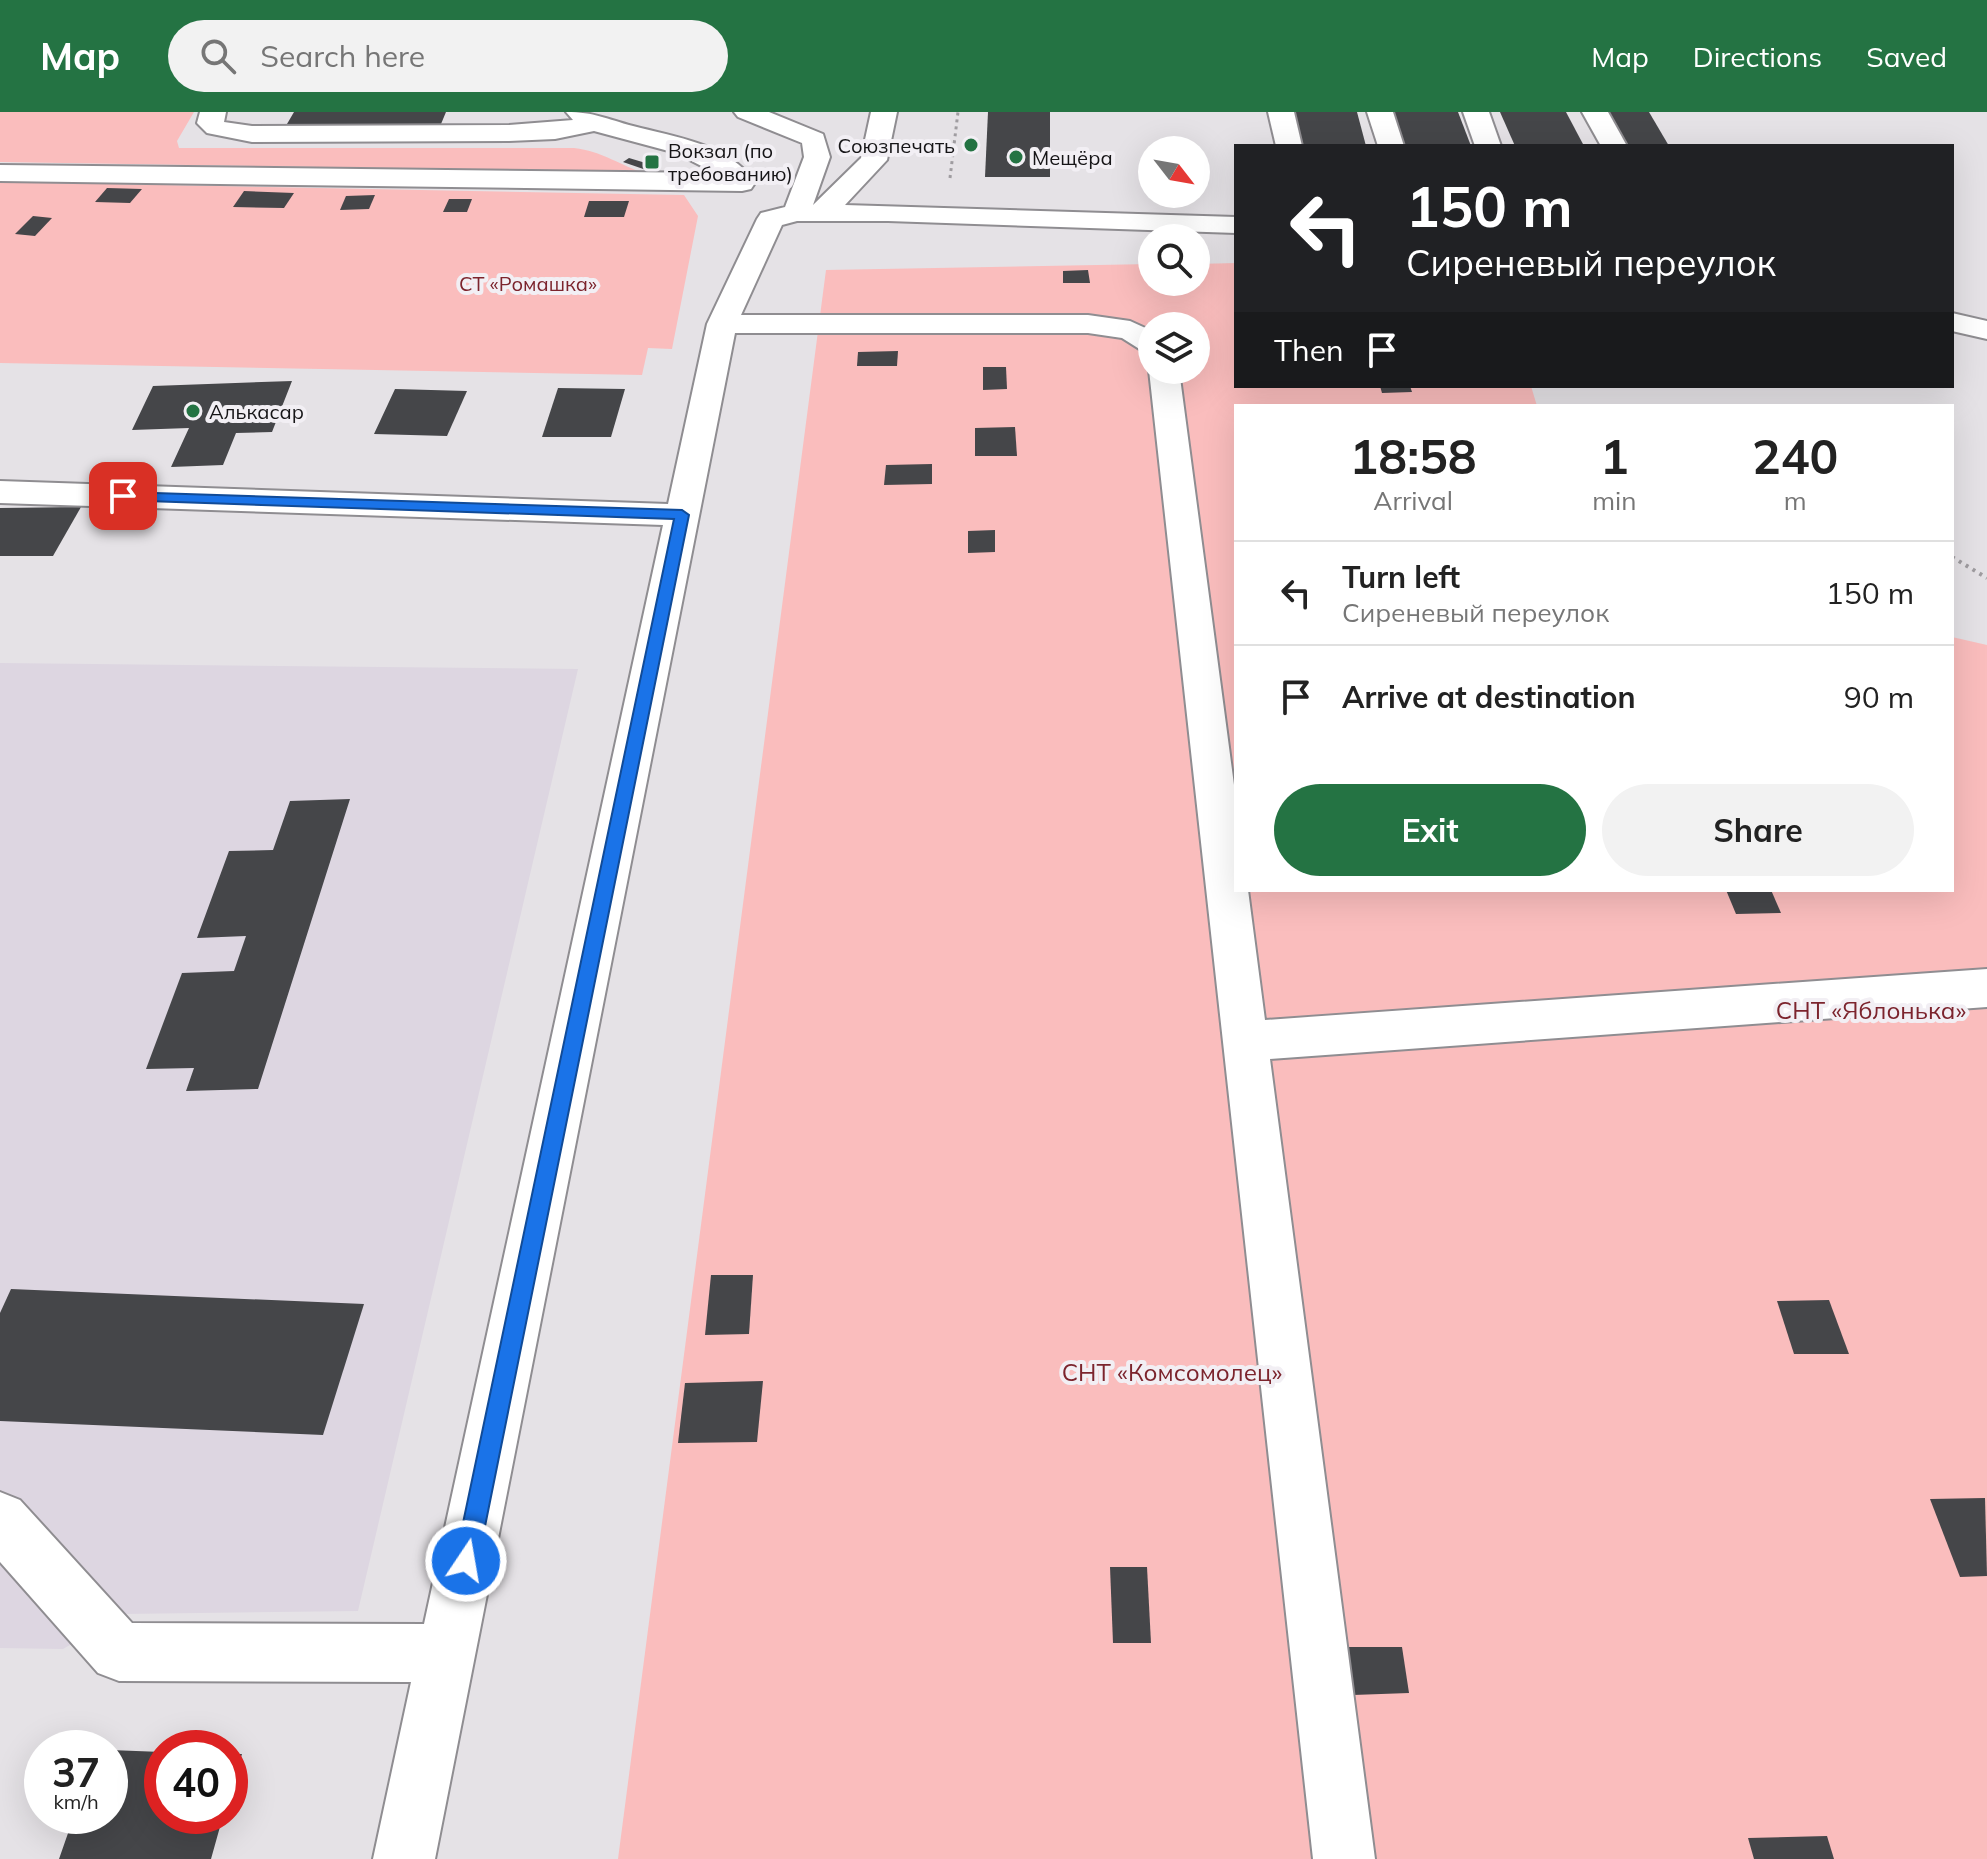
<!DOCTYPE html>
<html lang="en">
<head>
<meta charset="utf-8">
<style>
  body { margin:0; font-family:Mulish,sans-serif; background:#f2f2f2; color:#222; height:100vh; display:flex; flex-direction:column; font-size:30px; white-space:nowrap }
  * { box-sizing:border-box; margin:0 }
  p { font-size:26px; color:#767676 }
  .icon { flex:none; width:44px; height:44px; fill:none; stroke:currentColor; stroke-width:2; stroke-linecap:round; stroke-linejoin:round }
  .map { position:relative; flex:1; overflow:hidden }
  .drawer { position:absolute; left:1234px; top:292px; width:720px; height:488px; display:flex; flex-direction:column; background:#fff; border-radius:0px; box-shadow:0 8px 32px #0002 }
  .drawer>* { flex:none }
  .guide { position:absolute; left:1234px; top:32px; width:720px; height:244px; border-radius:0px; box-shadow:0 8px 32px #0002; background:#202124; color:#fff; overflow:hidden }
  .needle { width:52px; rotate:121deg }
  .fabs { position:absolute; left:1138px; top:24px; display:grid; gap:16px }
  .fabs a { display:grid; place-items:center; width:72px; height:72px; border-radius:50%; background:#fff; box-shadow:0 8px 32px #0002; font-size:40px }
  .speed { position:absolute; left:24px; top:1618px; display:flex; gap:16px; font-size:40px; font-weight:700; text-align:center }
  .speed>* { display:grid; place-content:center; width:104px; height:104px; border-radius:50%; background:#fff; box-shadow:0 8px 32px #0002; line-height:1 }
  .speed small { font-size:20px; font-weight:400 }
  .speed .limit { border:12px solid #d22; background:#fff; color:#111 }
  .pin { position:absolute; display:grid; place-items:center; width:68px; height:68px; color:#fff; margin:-34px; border-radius:16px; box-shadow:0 4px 12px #0006 }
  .me { position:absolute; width:88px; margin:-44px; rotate:12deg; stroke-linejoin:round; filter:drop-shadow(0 0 6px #0008) }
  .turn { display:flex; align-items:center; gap:28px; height:168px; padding:0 40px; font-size:36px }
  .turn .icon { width:104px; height:104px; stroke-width:2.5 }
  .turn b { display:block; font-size:56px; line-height:68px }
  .then { display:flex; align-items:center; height:76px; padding:0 40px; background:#0003; gap:16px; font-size:30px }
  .eta { display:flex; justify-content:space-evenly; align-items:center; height:136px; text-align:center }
  .eta b { font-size:48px; font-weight:700; line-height:56px }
  .button { display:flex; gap:16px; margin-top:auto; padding:16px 40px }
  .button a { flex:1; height:92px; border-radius:48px; background:#247343; color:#fff; font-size:32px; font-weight:700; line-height:92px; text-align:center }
  .button a+a { background:#f2f2f2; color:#222 }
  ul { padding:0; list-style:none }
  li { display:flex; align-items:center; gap:24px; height:104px; padding:0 40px; border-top:2px solid #e0e0e0 }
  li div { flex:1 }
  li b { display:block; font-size:30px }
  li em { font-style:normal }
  header { display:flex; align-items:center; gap:48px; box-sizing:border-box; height:112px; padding:0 40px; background:#247343; color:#fff }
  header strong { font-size:38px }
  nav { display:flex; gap:44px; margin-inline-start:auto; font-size:28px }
  .search { width:560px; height:72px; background:#f2f2f2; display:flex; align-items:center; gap:20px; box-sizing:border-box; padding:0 28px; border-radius:44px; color:#767676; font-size:30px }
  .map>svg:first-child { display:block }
</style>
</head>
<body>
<header>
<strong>Map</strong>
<div class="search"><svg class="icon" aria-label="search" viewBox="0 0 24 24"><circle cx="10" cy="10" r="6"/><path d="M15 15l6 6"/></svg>Search here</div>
<nav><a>Map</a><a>Directions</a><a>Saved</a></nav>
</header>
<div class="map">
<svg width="1987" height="1747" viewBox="0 0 1987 1747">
  <rect width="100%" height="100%" fill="#e5e2e6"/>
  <!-- built -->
  <polygon fill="#ddd6e1" points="0,551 578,557 358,1499 123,1502 63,1537 0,1536"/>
  <!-- green -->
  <g fill="#fabdbd" fill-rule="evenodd">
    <path d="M0,0H194L177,29L179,36H574C603,40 614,50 641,60L0,50Z"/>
    <polygon points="0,70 684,83 698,104 672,237 648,236 642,263 0,251"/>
    <path d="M1236,151V274H1531L1537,294H1236V778H1952V525L1987,533V1747H618L826,158L1152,152V170H1196V152ZM1152,214H1196V258H1152Z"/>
  </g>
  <!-- building -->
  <g fill="#454649">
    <polygon points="294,0 446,0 441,12 287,12"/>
    <polygon points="988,0 1050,0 1050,65 985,65"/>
    <polygon points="1291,0 1357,0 1366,34 1298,34"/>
    <polygon points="1389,0 1458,0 1471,34 1401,34"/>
    <polygon points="1500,0 1566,0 1584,34 1515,34"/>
    <polygon points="1609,0 1649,0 1669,34 1628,34"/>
    <polygon points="629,46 659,55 652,60 623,50"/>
    <polygon points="107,76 142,77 130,91 95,90"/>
    <polygon points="244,79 294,81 284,96 233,95"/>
    <polygon points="375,83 369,97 340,98 346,84"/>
    <polygon points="449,87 472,87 467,100 443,100"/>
    <polygon points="589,89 629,89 624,105 584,105"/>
    <polygon points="33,104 52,106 35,124 15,122"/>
    <polygon points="1088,158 1090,171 1063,171 1063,159"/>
    <polygon points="898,239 897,254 857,254 858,240"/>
    <polygon points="983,255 1006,255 1007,277 983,278"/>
    <polygon points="292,269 272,320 236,321 223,353 171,355 189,316 132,318 153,274"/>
    <polygon points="1380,274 1410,274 1412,280 1382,281"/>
    <polygon points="558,276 625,277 611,325 542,325"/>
    <polygon points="395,277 467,279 447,324 374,322"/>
    <polygon points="1015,315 1017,344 975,344 975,316"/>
    <polygon points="932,352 932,372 884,373 886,353"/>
    <polygon points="81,395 53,444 0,444 0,396"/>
    <polygon points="995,418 995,440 968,441 968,419"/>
    <polygon points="350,687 258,977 186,979 194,956 146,957 182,861 234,859 246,824 197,826 229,739 273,738 290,689"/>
    <polygon points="1726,778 1771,778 1781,801 1736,802"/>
    <polygon points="711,1163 753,1163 749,1222 705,1223"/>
    <polygon points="11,1177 364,1192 323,1323 0,1309 0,1201"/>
    <polygon points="1829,1188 1849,1242 1794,1242 1777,1189"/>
    <polygon points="763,1269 757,1330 678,1331 685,1271"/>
    <polygon points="1985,1386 1987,1464 1960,1465 1930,1387"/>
    <polygon points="1110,1455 1147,1455 1151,1531 1113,1531"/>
    <polygon points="1346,1535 1402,1535 1409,1581 1353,1583"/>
    <polygon points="110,1638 162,1640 162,1704 223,1704 211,1747 59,1747 74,1704 110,1704"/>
    <polygon points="230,1642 242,1642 231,1679 230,1679"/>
    <polygon points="1827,1724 1834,1747 1754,1747 1748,1726"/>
  </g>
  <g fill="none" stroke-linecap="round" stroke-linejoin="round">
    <defs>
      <g id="minor">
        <path d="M200,0H226L224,10L252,14L509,13L573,8L566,0C595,0 606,7 633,14C674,25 731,32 755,71L751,77L742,79L0,69V53L715,61L676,41L594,19L555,27L509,29L252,30L207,21L197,11Z"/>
        <polygon points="734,0 769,0 823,22 830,45 813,93 861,46 871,0 897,0 887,48 845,93 1236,105 1236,121 888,109 797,109 782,113 741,203 1088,203 1130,209 1152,219 1152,241 1141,238 1122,226 1088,221 735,221 435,1747 373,1747 411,1570 119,1569 98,1561 0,1450 0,1380 20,1388 132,1511 424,1512 663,413 0,391 0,369 668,392 707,212 757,107 761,101 785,95 804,45 802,31 738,5"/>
        <polygon points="1268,0 1294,0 1302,34 1276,34"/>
        <polygon points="1367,0 1393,0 1404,34 1378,34"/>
        <polygon points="1463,0 1489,0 1501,34 1475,34"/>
        <polygon points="1582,0 1608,0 1627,34 1601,34"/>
        <polygon points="1952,201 1987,209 1987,227 1952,219"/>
        <polygon points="1152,253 1152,258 1179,258 1236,688 1236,778 1248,778 1265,908 1987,857 1987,895 1270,947 1375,1747 1313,1747 1149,258"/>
      </g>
    </defs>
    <!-- minor casing -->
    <use href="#minor" stroke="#8f8d91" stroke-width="4"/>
    <!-- path-far1 -->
    <polyline stroke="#9f9ca0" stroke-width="3" stroke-dasharray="3 4" stroke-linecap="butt" points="950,66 958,0"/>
    <!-- path -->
    <polyline stroke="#9f9ca0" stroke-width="4" stroke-dasharray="3 5" stroke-linecap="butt" points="1952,445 1987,466"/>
    <!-- minor -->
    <use href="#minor" fill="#fff" fill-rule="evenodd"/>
  </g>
  <!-- route -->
  <polygon fill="#1a73e8" stroke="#114b97" stroke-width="2" points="123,380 682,398 689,403 478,1449 474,1457 466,1461 458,1457 455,1449 674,407 118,388 116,384"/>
  <!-- markers -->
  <g fill="#247343" stroke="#f2eff4" stroke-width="3">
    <circle cx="971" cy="33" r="8"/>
    <circle cx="1016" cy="45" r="8"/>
    <rect x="644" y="42" width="16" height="16" rx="4"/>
    <circle cx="193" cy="299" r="8"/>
  </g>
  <g text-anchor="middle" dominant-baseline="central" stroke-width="8" stroke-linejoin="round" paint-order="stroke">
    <!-- far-poi labels -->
    <g font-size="20" fill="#161517" stroke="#f2eff4" text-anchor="start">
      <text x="955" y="33" text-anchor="end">Союзпечать</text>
      <text x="668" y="38">Вокзал (по<tspan x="668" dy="23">требованию)</tspan></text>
      <text x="1032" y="45">Мещёра</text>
      <text x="209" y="299">Алькасар</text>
    </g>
    <!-- far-park labels -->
    <g font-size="20" fill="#7c242d" stroke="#f2eff4">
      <text x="528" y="171">СТ «Ромашка»</text>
    </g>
    <!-- park labels -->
    <g font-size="24" fill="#7c242d" stroke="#f2eff4">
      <text x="1871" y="898">СНТ «Яблонька»</text>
      <text x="1172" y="1260">СНТ «Комсомолец»</text>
    </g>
  </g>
</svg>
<div class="fabs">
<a><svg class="needle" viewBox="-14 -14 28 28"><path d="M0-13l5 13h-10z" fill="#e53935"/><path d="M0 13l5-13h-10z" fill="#767676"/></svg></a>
<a><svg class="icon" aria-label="search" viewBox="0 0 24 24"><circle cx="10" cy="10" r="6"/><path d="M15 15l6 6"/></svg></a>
<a><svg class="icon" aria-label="layers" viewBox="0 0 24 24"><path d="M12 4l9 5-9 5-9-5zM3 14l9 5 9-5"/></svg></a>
</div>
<div class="speed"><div>37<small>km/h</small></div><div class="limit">40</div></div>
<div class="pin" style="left:123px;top:384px;background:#d93025"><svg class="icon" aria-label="arrive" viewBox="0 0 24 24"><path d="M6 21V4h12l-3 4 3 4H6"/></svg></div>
<svg class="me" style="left:466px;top:1449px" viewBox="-20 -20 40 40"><circle r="17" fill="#1a73e8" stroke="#fff" stroke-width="3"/><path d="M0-11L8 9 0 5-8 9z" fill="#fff"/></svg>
<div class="guide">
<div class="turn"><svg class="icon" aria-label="left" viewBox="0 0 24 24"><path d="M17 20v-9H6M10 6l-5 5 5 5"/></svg><div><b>150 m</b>Сиреневый переулок</div></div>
<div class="then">Then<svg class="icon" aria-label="arrive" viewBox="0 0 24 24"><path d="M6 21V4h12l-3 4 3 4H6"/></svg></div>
</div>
<section class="drawer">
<div class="eta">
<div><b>18:58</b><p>Arrival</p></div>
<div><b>1</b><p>min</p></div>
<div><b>240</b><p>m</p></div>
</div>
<ul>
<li><svg class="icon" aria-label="left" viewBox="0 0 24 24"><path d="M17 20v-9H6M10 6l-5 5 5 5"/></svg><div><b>Turn left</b><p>Сиреневый переулок</p></div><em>150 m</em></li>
<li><svg class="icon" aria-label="arrive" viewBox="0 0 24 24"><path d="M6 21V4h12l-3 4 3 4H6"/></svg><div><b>Arrive at destination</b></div><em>90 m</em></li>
</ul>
<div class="button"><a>Exit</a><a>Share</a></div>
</section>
</div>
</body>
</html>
